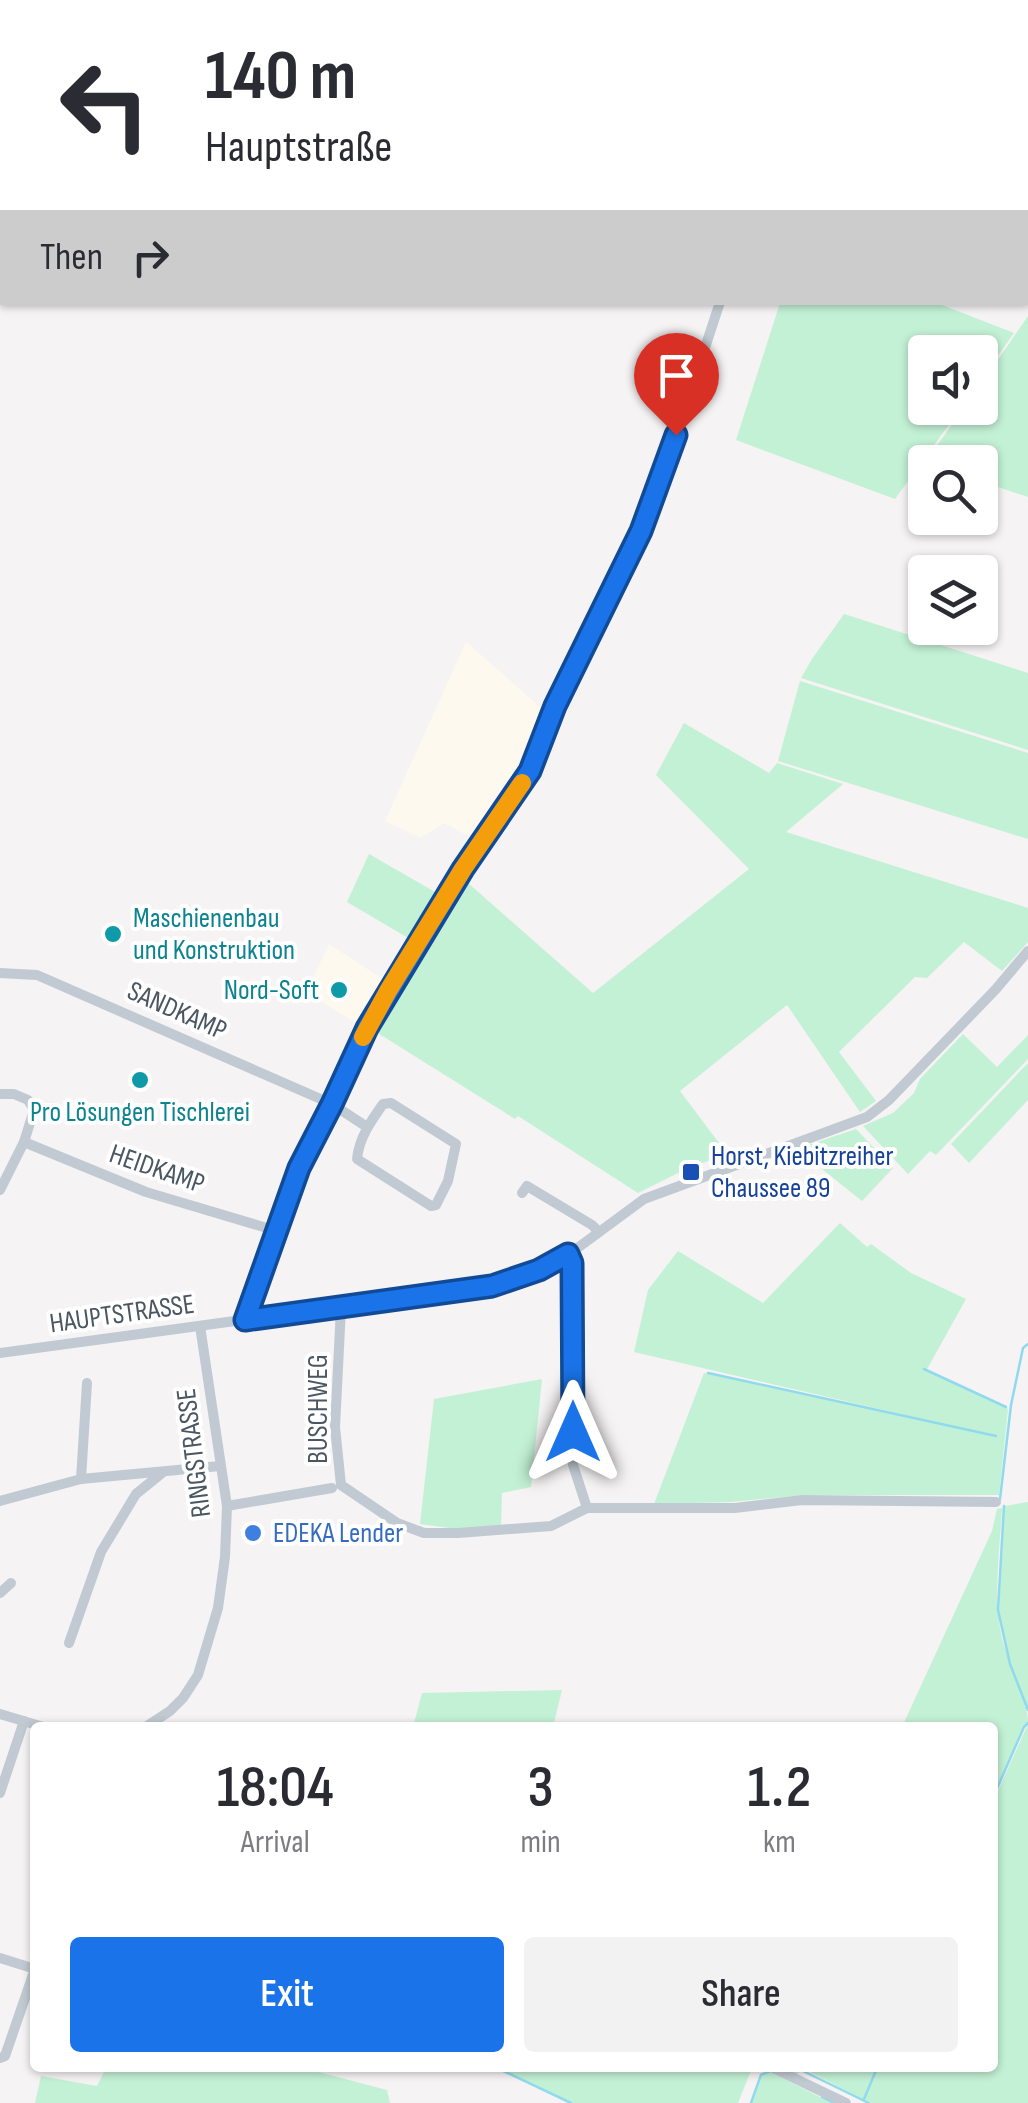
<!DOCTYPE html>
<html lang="en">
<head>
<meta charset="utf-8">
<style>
  body { margin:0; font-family:"Sofia Sans Condensed",sans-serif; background:#f2f2f3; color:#2b2b33; height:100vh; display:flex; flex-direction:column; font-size:38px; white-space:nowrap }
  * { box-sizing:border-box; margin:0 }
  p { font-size:32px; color:#7c7c81 }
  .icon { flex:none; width:55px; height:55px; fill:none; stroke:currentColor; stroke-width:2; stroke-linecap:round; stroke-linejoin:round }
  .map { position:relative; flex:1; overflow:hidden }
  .drawer { position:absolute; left:30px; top:1722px; width:968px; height:350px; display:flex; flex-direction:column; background:#fff; border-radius:10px; box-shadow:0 2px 8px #0004 }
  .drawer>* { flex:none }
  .banner { position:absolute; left:0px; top:0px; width:1030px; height:305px; box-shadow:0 2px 8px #0004; background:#fff; color:#2b2b33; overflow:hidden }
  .controls { position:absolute; left:908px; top:335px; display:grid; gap:20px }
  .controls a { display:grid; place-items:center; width:90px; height:90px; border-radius:10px; background:#fff; box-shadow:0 2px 8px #0004; font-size:50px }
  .pin { position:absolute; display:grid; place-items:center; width:85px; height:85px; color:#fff; margin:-102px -42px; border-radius:50% 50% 50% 0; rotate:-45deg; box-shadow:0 0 10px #0007 }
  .pin .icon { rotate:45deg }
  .me { position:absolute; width:110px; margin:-55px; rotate:0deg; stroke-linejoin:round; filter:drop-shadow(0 0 8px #0008) }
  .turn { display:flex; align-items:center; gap:35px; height:210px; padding:0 40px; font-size:45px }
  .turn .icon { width:130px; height:130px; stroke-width:2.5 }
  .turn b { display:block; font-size:70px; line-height:85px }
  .then { display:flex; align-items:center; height:95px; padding:0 40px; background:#0003; gap:20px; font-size:38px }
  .eta { display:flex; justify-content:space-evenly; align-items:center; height:170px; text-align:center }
  .eta b { font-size:60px; font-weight:600; line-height:70px }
  .cta { display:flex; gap:20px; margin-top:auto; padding:20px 40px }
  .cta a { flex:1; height:115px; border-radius:10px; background:#1a73e8; color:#fff; font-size:40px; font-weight:600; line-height:115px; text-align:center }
  .cta a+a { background:#f2f2f3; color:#2b2b33 }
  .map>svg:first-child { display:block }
</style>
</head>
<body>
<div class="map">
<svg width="1028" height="2103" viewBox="0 0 1028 2103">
  <rect width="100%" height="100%" fill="#f5f3f3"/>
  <!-- commercial -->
  <g fill="#fdf9ef">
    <polygon points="466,642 547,713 526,769 478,841 444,823 421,838 385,821"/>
    <polygon points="329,944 389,983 364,1028 306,992"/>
  </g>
  <!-- green -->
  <g fill="#c3f1d5">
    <polygon points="780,303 937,303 1014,333 980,381 980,352 925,352 925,408 961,408 895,499 736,440"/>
    <polygon points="1028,316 1028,497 980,481 980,462 925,462 964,408 980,408 980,386"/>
    <polygon points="844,614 1028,673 1028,750 801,678 812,659"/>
    <polygon points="800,681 1028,753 1028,839 778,761"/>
    <polygon points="684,723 769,773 777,763 843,784 786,832 1028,908 1028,942 1002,971 964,942 927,978 915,977 839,1052 876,1101 860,1112 787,1005 680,1091 728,1155 692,1166 638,1193 518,1116 515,1119 376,1032 468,883 593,993 749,869 656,775"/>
    <polygon points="369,854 442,896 415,942 347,902"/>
    <polygon points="963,1034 997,1067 1028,1035 1028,1059 936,1155 930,1151 908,1174 863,1126 893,1113 914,1093 920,1079"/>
    <polygon points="1028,1063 1028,1100 969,1163 951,1144"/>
    <polygon points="856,1129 893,1168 862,1201 797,1149"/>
    <polygon points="840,1223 867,1247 871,1244 911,1273 966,1299 926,1371 1008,1409 999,1495 804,1495 730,1502 654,1504 704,1373 987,1434 634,1352 648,1290 678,1251 763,1303"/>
    <polygon points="542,1379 531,1487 502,1493 501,1525 457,1529 420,1524 434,1399"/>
    <polygon points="1028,1502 1028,1708 1010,1664 999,1610 1005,1506"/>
    <path d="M1002,1508C1000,1548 993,1593 1001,1633C1006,1660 1028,1699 1028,1722L1024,1726L993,1798L992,1728L902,1727L992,1531L997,1509Z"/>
    <polygon points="562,1690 553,1727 413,1727 422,1693"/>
    <polygon points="1028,1724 1028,2103 871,2103 864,2099 878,2068 992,2068 993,1802"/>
    <polygon points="106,2068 303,2068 387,2090 390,2103 35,2103 41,2076 97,2086"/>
    <polygon points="499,2068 752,2068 738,2103 572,2103"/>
    <polygon points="782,2068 876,2068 863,2099 804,2069 797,2074"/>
    <polygon points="770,2072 832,2103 752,2103 762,2076"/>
  </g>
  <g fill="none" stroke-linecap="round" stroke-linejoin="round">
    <!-- stream -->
    <g stroke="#90daee" stroke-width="2.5">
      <polyline points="924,1369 1006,1407"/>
      <polyline points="708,1373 996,1436"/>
      <polyline points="1000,1499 1011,1405 1023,1348 1028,1344"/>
      <polyline points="1004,1506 998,1610 1010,1664 1028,1710"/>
      <polyline points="992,1800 1024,1727 1028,1723"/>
      <polyline points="497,2068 571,2103"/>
      <polyline points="803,2071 869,2103"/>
      <polyline points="822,2097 834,2103"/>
      <polyline points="864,2099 877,2068"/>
      <polyline points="751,2103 761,2075 770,2071"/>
    </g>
    <!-- minor -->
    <g stroke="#c1cad2" stroke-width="10">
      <polyline points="380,0 390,2"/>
      <polyline points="103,2 105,0"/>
      <polyline points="457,2 459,0"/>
      <polyline points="698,2 700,0"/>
      <polyline points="0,147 2,141"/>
      <polyline points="0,973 37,975 332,1104 367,1127"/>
      <polyline points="0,1094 14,1094 28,1100 34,1110 24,1142 0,1190"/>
      <path d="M391,1103L456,1144L448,1181L436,1205L431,1206L357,1159C359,1138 371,1121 383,1104Z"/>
      <polyline points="24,1142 146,1192 277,1231"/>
      <polyline points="522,1193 527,1186 592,1225 599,1232"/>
      <polyline points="568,1255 572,1263 573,1465 587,1508"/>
      <polyline points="341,1308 335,1427 341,1485 397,1523 424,1533 458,1533 551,1526 587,1508 735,1508 802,1500 996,1502"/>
      <polyline points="245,1320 299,1168 367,1028 463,869 530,771 555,706 641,531 666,467 720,302"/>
      <polyline points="0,1353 492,1286 539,1270 568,1255 644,1199 867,1117 889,1100 996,989 1028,951"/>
      <polyline points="81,1479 87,1383"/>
      <polyline points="0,1501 81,1479 220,1466"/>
      <polyline points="227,1506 332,1488"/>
      <polyline points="0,1593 11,1583"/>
      <polyline points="69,1643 101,1552 136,1494 162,1473"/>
      <polyline points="0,1714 47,1728"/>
      <polyline points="144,1728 170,1711 183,1698 198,1675 218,1608 225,1557 227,1506 200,1326"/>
      <polyline points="0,1793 24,1721"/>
      <polyline points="0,1958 35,1969"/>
      <polyline points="0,2058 5,2056 35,1969"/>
      <polyline points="773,2068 846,2103"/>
    </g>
    <!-- major -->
    <g stroke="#b3c2d1" stroke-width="12">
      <polyline points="572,0 575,2"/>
      <polyline points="1028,260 1028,261"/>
    </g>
  </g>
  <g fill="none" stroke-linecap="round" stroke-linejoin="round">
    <defs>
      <polyline id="route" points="573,1432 572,1263 568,1254 539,1270 492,1286 245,1320 299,1168 332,1104 367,1028 463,869 530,771 555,706 641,531 676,435"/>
    </defs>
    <!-- route casing -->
    <use href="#route" stroke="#114b97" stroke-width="25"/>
    <!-- route -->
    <use href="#route" stroke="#1a73e8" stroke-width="18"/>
    <!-- slow -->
    <polyline stroke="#f59e0b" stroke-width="18" points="363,1037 388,991 463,869 522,783"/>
  </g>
  <!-- markers -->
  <g fill="#0f9aa8" stroke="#fff" stroke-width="4">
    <circle cx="113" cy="934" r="10"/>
    <circle cx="339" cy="990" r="10"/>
    <circle cx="140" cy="1080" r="10"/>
  </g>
  <rect fill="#1a4fb4" stroke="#fff" stroke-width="4" x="681" y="1162" width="20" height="20" rx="5"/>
  <circle fill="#3f7fe0" stroke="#fff" stroke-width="4" cx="253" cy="1533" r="10"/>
  <g text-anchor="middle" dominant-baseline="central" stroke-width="8" stroke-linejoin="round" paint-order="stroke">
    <!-- culture labels -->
    <g font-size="28" fill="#0d838f" stroke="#fff" text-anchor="start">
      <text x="133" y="918">Maschienenbau<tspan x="133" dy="32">und Konstruktion</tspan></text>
      <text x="319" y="990" text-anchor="end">Nord-Soft</text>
      <text x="140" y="1112" text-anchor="middle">Pro Lösungen Tischlerei</text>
    </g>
    <!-- street labels -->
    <g font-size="28" fill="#4a5661" stroke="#fff">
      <text transform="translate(177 1011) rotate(24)">SANDKAMP</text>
      <text transform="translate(157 1169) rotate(19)">HEIDKAMP</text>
      <text transform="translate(122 1314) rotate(-8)">HAUPTSTRASSE</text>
      <text transform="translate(318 1409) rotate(-90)">BUSCHWEG</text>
      <text transform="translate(194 1453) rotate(-97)">RINGSTRASSE</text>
    </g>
    <!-- transit labels -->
    <g font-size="28" fill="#164399" stroke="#fff" text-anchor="start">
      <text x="711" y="1156">Horst, Kiebitzreiher<tspan x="711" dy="32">Chaussee 89</tspan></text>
    </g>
    <!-- shop labels -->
    <g font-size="28" fill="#366cbe" stroke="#fff" text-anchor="start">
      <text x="273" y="1533">EDEKA Lender</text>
    </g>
  </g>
</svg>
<div class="controls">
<a><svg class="icon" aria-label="sound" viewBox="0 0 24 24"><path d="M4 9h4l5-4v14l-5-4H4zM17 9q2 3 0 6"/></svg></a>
<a><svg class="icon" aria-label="search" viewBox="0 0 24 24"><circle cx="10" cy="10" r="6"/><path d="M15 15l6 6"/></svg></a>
<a><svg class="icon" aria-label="layers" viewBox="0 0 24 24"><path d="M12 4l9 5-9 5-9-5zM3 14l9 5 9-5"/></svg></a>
</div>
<div class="pin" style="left:676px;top:435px;background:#d93025"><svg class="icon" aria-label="arrive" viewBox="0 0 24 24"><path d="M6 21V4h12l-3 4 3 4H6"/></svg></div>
<svg class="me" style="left:573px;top:1432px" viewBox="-20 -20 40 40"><path d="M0-17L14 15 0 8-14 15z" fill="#1a73e8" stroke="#fff" stroke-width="4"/></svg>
<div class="banner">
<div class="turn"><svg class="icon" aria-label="left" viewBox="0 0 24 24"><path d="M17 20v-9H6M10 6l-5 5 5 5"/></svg><div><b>140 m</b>Hauptstraße</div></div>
<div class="then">Then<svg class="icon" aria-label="right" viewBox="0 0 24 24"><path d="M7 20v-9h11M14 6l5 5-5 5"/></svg></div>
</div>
<section class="drawer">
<div class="eta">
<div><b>18:04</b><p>Arrival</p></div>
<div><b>3</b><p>min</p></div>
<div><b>1.2</b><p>km</p></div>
</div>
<div class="cta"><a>Exit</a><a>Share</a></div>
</section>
</div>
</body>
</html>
